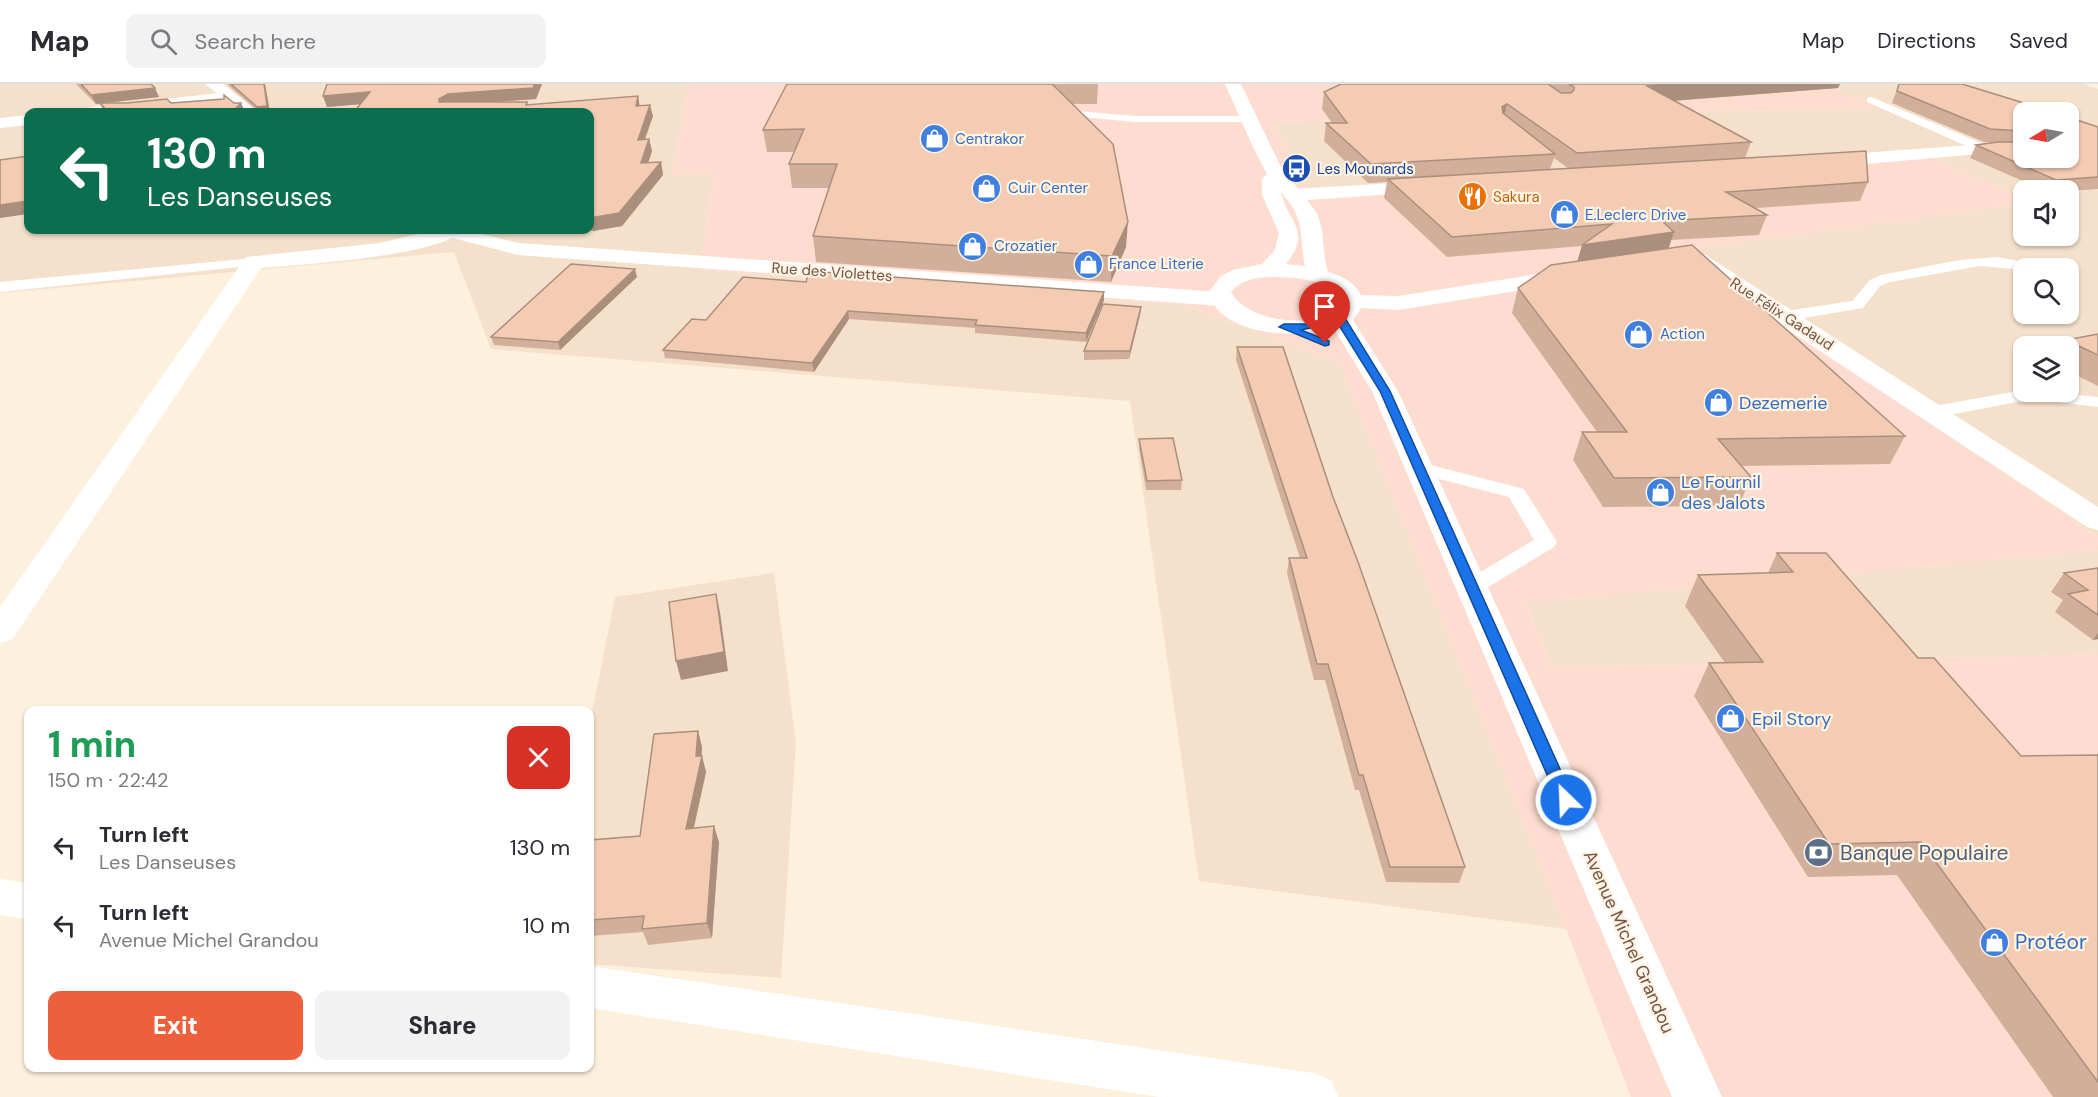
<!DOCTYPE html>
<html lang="en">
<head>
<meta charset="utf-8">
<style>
  body { margin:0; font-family:"DM Sans",sans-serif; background:#f2f2f3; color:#2b2b33; height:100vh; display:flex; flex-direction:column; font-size:22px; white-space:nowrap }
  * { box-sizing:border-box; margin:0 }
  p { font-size:20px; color:#7c7c81 }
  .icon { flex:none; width:33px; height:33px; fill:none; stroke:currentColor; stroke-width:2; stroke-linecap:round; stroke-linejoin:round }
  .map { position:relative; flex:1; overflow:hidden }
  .drawer { position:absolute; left:24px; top:622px; width:570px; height:366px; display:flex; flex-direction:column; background:#fff; border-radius:12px; box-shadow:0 2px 4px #0004 }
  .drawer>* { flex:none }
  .hud { position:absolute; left:24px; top:24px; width:570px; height:126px; border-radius:12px; box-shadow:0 2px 4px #0004; background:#0b6e4f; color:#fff; overflow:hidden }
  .needle { width:39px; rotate:260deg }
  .fabs { position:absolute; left:2013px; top:18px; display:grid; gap:12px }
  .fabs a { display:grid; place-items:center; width:66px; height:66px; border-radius:12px; background:#fff; box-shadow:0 2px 4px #0004; font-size:30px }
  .pin { position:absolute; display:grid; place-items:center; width:51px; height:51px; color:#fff; margin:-62px -26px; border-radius:50% 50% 50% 0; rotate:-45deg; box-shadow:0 0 6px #0007 }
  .pin .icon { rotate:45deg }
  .me { position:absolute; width:66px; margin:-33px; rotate:336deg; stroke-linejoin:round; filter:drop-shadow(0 0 4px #0008) }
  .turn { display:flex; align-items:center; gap:21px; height:126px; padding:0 24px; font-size:27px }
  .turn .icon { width:78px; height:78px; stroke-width:2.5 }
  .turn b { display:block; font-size:42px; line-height:51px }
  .round { display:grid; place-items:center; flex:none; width:63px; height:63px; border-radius:12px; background:#f2f2f3 }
  .overview { display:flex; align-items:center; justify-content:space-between; height:102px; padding:0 24px }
  h1 { font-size:36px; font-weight:800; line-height:45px; color:#1e9e55 }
  .primary-button { display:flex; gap:12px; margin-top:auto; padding:12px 24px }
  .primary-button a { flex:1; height:69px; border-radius:12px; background:#ee5f3b; color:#fff; font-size:24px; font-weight:800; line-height:69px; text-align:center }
  .primary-button a+a { background:#f2f2f3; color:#2b2b33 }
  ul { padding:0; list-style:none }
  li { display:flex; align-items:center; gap:18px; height:78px; padding:0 24px }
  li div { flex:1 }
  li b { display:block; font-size:22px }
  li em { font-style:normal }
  header { display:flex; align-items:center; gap:36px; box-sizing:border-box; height:84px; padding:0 30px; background:#fff; border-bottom:2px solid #e1e1e2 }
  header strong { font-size:28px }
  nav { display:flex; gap:33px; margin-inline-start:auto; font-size:21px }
  .search { width:420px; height:54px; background:#f2f2f3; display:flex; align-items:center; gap:15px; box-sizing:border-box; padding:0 21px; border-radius:12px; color:#7c7c81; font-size:22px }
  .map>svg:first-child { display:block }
</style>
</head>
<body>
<header>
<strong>Map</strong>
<div class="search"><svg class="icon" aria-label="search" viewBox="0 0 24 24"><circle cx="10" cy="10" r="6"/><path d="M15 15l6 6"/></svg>Search here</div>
<nav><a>Map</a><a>Directions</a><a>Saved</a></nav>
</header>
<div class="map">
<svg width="2098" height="1013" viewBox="0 0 2098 1013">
  <rect width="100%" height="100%" fill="#fdf0dd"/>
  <!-- residential -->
  <g fill="#f5e1cb" fill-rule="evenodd">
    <path d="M0,0H689L672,90H714L700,186L1184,221L1339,278L1566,845L1199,797L1130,317L491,265L454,168L0,209ZM28,28H590V146H28Z"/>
    <path d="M1821,0H2083L2098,5V453L1673,167L2023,120L2024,152H2068V106H2024L2023,114L1920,69L1307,104L1272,38L1875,23ZM2024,28H2068V74H2024ZM2024,184H2068V230H2024ZM2024,262H2068V308H2024Z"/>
    <polygon points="2098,466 2098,570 1552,584 1526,518"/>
    <polygon points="774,489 796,658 781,894 590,880 590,639 615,513"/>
  </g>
  <!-- commercial -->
  <polygon fill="#feddd0" points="689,0 1821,0 1877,23 1272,38 1307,104 1920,69 2023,114 2023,120 1674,167 2098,453 2098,466 1526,519 1552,584 2098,570 2098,1013 1631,1013 1566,845 1339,278 1184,221 700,186 714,91 672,91"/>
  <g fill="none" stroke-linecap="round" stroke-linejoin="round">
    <!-- service -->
    <g fill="#fff" fill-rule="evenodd">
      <polygon points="1871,13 1986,61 2024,61 2024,69 1980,68 1867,18 1867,14"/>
      <polygon points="1077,27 1135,32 1250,32 1256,35 1250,38 1135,38 1073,32 1071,30"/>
      <polygon points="1998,173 2039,181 2041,184 2024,186 1980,182 1890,198 1880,202 1863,224 1786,237 1778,232 1786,227 1852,217 1870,196 1881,191 1960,176"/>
      <polygon points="254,174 259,175 261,178 259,181 0,208 0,198"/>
      <polygon points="2024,306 2098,313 2098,323 2032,315 1934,334 1928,332 1925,328 1928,324 1934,322"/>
      <polygon points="1419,378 1524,405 1557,458 1554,463 1480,508 1472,510 1464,508 1461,503 1464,498 1534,456 1509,413 1412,388 1409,384 1412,380"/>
    </g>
    <!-- minor -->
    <g fill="#fff" fill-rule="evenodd">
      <polygon points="229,8 237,13 235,16 132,28 83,28 91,23"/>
      <polygon points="28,31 28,41 0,44 0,34"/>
      <polygon points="1984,60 1990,61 1993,65 1990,69 1821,84 1815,82 1812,78 1815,74 1821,72"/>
      <polygon points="1432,97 1439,99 1442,103 1439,107 1293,117 1286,115 1283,111 1286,107 1293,105"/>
      <path d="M434,146L460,147C443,172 295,181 261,184L12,556L0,559V523L246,173L380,159Z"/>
      <polygon points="1696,168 1704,170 2098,423 2098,446 2087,443 1688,180 1685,175 1688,170"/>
      <polygon points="1570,185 1578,187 1581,192 1578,197 1398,226 1344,223 1340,218 1344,213 1352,211 1398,212"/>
      <polygon points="0,795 28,799 28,835 0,831"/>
      <polygon points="590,882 1313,989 1331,996 1338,1013 1159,1013 590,924"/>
    </g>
    <!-- tertiary -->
    <g fill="#fff" fill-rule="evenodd">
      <polygon points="205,0 223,0 258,28 240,28"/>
      <polygon points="435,146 467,146 518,159 1221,208 1229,210 1233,215 1229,220 1221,222 518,171 438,150"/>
    </g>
    <!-- secondary -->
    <path fill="#fff" fill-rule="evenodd" d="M1225,0H1241L1280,81L1317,129L1322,146L1325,176L1328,188C1345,193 1360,201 1364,220L1353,236L1398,307L1722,1013H1672L1372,307L1334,245C1301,253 1242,253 1217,225C1213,220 1211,214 1209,208L1221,192L1233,186L1262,180L1275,166L1279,149L1262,111V95L1267,90L1252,61ZM1281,108C1307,137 1298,149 1305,182L1286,180C1313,146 1288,140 1281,108ZM1269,193C1293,193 1320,194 1338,211L1340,222C1318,247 1246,238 1231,208C1241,196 1254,194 1269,193Z"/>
  </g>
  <!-- wall -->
  <g fill="#d2af9a" fill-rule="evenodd">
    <polygon points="76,0 151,0 159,13 103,19 241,19 245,28 104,28 100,20 96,20"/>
    <polygon points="228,0 265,0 270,28 259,28 229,2"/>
    <polygon points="327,0 542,0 536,15 491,18 527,18 528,21 640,21 653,32 645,56 649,55 652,67 648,79 661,78 663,91 622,142 593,147 581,146 590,146 590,28 361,20 327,23 323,12"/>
    <polygon points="787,0 1098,0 1097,20 1073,20 1126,163 1111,198 816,178 813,152 829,104 792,104 789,80 794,68 767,68 763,46"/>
    <path d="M1341,0H1840L1838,4L1674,17L1751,58L1745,74L1868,98L1860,117L1756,124L1767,131L1759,151L1671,156L1668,165L1905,352L1890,380L1742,382L1751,393L1739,422L1603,423L1573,376L1582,348H1597L1512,229L1518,204L1578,177L1582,162L1447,173L1384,114L1387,98L1368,99L1324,57L1326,39H1332L1322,25L1324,8ZM1554,74L1568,84L1550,85Z"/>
    <polygon points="1899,0 1962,0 2024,28 2024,74 2098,43 2098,105 2068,107 2068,106 2044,106 1970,74 1976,61 1995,58 1984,58 1892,19"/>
    <polygon points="637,193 560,266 494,261 491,253"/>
    <polygon points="806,198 1104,208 1104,216 1086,258 975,249 975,244 849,235 814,288 665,274 663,266"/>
    <polygon points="1141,223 1140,231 1129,275 1084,276 1084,267"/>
    <polygon points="2098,250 2098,302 2068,287 2068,262 2062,262 2066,256"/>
    <polygon points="1237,263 1333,413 1465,783 1459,799 1386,798 1359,706 1355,706 1325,596 1314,596 1287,489 1289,474 1300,474 1236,276"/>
    <polygon points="1139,355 1182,396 1181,406 1146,406 1139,364"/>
    <polygon points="1777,469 1918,574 2021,672 2098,671 2098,1013 2053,1013 1897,791 1808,793 1694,612 1709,579 1725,579 1685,522 1698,491 1768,489"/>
    <polygon points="2098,484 2098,555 2093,556 2055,528 2063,516 2051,508 2064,489"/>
    <polygon points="698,647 702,663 702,672 706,688 694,744 719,758 712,854 648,861 643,848 590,852 590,756 640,752"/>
  </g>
  <!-- shaded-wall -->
  <g fill="#ab8f7d">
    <polygon points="264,0 265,0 270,28 260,28 257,23"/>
    <polygon points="535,0 542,0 536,15 452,21 439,18 439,15 448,10"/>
    <polygon points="1679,0 1840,0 1838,4 1642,19 1647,2"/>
    <polygon points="155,4 159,13 96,20 91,11"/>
    <polygon points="370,8 374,19 327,23 323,12"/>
    <polygon points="638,12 640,23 636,22"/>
    <polygon points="241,19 245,28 232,28"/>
    <polygon points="1507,20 1503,37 1502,23"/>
    <polygon points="650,21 653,32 640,68 638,56"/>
    <polygon points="649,55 652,67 644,91 641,79"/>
    <polygon points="661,78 663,91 622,142 593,147 590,134"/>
    <polygon points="28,117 28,130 0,134 0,121"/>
    <polygon points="1128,138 1126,163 1111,198 1112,172"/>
    <polygon points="1674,148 1667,169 1576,182 1582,161"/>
    <polygon points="635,185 637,193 560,266 558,258"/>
    <polygon points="1104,208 1104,216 1086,258 1086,249"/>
    <polygon points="1141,223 1140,231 1129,275 1130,267"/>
    <polygon points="848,227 849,235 814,288 812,279"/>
    <polygon points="716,510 720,528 728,587 681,596 676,577"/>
    <polygon points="2098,549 2098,555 2093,556"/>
    <polygon points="698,647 702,663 701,673 702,672 706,688 690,760 686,745 696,672"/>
    <polygon points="714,742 719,758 712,854 707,839"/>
  </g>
  <!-- building -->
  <g fill="#f4ccb3" stroke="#ab8f7d" stroke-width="1.5">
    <polygon points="81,0 151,0 155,4 91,11"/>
    <polygon points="231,0 264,0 267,22 257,23"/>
    <polygon points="327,0 535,0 533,4 448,10 439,15 439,18 527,18 526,21 638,12 636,22 650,21 638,56 649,55 641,79 661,78 619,129 590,134 590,28 354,28 370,8 323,12"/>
    <polygon points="787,0 1052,0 1113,60 1128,138 1112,172 813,152 837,80 789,80 804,45 763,46"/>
    <polygon points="1341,0 1548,0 1561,9 1571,9 1574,6 1574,3 1569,0 1679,0 1647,2 1751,58 1577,69 1507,20 1502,23 1503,29 1555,70 1371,80 1326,39 1347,39 1324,8"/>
    <polygon points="1899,0 1962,0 2053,28 2024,28 2024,47 1990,45 1897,7"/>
    <polygon points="224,11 234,19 241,19 232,28 108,28 100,19 127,19 167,15 171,19 224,15"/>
    <polygon points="2068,33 2098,43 2098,93 2056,96 1976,61 1998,58 2024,58 2024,74 2068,74"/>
    <polygon points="1866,67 1868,98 1726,108 1767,131 1662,137 1674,148 1582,161 1612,140 1452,153 1388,95"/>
    <polygon points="28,72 28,117 0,121 0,76"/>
    <polygon points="1692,161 1905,352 1718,355 1751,393 1614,394 1582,348 1627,348 1518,204 1551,181"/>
    <polygon points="571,180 635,185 558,258 491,253"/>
    <polygon points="809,187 1104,208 1086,249 975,241 977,236 848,227 812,279 663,266 692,235 706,236 743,193 806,198"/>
    <polygon points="1103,220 1141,223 1130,267 1084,267"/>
    <polygon points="2098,250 2098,271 2066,256"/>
    <polygon points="1237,263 1283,263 1333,413 1358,478 1465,783 1390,783 1363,691 1359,691 1328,580 1317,580 1289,474 1307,474"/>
    <polygon points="1173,354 1182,396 1147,397 1139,355"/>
    <polygon points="1777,469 1826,469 1918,574 1934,574 2021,672 2098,671 2098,998 1921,758 1829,760 1709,579 1763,578 1698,491 1793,488"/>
    <polygon points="2098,484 2098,531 2068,510 2088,506 2064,489"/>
    <polygon points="716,510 724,568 676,577 669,518"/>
    <polygon points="698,647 696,672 702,672 686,745 714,742 707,839 642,845 644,832 590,836 590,756 640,752 654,650"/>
  </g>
  <!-- route -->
  <polygon fill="#1a73e8" stroke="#114b97" stroke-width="1.5" points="1340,231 1345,234 1390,307 1574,716 1572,720 1566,722 1560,720 1558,716 1380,307 1337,238 1301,246 1329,257 1329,261 1325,262 1279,243 1284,240 1306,240"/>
  <!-- icons -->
  <defs>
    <symbol id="shop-disc" viewBox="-11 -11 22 22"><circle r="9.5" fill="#3f7fe0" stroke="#fff4e4"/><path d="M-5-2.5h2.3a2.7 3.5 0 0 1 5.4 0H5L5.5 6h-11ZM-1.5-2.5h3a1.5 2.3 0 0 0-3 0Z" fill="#fff"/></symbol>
    <symbol id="bus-disc" viewBox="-11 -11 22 22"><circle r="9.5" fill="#1a4fb4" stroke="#fff4e4"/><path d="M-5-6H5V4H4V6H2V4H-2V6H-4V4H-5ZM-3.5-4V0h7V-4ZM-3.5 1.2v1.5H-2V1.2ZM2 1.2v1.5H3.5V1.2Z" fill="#fff"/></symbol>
    <symbol id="restaurant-disc" viewBox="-11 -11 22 22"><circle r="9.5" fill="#e8710a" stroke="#fff4e4"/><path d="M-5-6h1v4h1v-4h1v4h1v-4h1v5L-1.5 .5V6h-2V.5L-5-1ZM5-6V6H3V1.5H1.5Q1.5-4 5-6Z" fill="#fff"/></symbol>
    <symbol id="bank-disc" viewBox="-11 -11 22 22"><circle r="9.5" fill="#5c6f8a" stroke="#fff4e4"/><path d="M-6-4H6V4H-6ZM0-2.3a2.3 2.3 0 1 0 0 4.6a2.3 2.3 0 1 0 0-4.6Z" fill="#fff"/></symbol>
  </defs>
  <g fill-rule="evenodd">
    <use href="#shop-disc" x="918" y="38" width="33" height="33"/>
    <use href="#bus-disc" x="1280" y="68" width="33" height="33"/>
    <use href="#shop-disc" x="970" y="88" width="33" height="33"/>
    <use href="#restaurant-disc" x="1456" y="96" width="33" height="33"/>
    <use href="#shop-disc" x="1548" y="114" width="33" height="33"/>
    <use href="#shop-disc" x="956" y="146" width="33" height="33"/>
    <use href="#shop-disc" x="1072" y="164" width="33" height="33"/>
    <use href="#shop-disc" x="1622" y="234" width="33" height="33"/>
    <use href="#shop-disc" x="1702" y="302" width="33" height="33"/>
    <use href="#shop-disc" x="1644" y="392" width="33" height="33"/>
    <use href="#shop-disc" x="1714" y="618" width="33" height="33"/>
    <use href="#bank-disc" x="1802" y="752" width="33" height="33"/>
    <use href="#shop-disc" x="1978" y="842" width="33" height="33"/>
  </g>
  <g text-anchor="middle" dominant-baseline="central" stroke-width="4.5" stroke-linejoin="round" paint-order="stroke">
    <!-- far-shop labels -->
    <g font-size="15" fill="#366cbe" stroke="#fff4e4" text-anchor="start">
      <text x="955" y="55">Centrakor</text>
      <text x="1008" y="104">Cuir Center</text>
      <text x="1585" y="131">E.Leclerc Drive</text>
      <text x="994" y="162">Crozatier</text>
      <text x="1109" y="180">France Literie</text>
      <text x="1660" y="250">Action</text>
    </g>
    <!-- far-transit labels -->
    <g font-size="15" fill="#164399" stroke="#fff4e4" text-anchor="start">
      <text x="1317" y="85">Les Mounards</text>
    </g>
    <!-- far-food labels -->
    <g font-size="15" fill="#c56008" stroke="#fff4e4" text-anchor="start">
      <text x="1493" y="113">Sakura</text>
    </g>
    <!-- far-street labels -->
    <g font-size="15" fill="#735445" stroke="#fff4e4">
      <text transform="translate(832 188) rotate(4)">Rue des Violettes</text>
      <text transform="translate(1782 230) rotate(33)">Rue Félix Gadaud</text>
    </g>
    <!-- shop labels -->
    <g font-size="18" fill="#366cbe" stroke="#fff4e4" text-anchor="start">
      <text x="1739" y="319">Dezemerie</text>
      <text x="1681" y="398">Le Fournil<tspan x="1681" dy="21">des Jalots</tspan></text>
      <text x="1752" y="635">Epil Story</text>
    </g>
    <!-- street labels -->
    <g font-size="18" fill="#735445" stroke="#fff4e4">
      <text transform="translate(1629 858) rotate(66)">Avenue Michel Grandou</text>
    </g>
    <!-- near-service labels -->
    <g font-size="21" fill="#4e5e75" stroke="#fff4e4" text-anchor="start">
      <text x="1840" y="769">Banque Populaire</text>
    </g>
    <!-- near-shop labels -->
    <g font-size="21" fill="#366cbe" stroke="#fff4e4" text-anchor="start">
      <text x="2015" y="858">Protéor</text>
    </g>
  </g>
</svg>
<div class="fabs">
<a><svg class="needle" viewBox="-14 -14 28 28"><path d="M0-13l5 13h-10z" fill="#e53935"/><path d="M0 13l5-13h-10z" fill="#7c7c81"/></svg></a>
<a><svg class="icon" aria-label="sound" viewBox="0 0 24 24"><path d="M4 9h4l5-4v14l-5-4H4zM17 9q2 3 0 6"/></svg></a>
<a><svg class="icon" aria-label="search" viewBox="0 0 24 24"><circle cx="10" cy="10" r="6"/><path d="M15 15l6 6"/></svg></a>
<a><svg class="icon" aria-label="layers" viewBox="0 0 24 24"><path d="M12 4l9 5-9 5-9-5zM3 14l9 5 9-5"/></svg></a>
</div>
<div class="pin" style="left:1325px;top:259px;background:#d93025"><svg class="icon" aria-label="arrive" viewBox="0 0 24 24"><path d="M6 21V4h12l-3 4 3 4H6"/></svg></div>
<svg class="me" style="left:1566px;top:716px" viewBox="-20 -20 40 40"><circle r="17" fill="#1a73e8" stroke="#fff" stroke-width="3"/><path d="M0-11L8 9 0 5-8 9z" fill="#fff"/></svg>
<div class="hud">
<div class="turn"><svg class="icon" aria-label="left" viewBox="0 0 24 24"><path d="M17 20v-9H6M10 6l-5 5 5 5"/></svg><div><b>130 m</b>Les Danseuses</div></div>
</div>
<section class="drawer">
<div class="overview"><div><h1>1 min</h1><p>150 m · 22:42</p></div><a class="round" style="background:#d93025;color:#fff"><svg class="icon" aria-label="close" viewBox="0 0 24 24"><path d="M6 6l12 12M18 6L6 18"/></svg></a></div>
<ul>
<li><svg class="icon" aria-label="left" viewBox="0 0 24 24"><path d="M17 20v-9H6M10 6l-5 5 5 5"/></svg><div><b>Turn left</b><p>Les Danseuses</p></div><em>130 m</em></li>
<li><svg class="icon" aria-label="left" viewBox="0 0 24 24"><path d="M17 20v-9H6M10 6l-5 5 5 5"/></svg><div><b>Turn left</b><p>Avenue Michel Grandou</p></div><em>10 m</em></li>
</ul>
<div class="primary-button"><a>Exit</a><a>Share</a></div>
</section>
</div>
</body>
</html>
